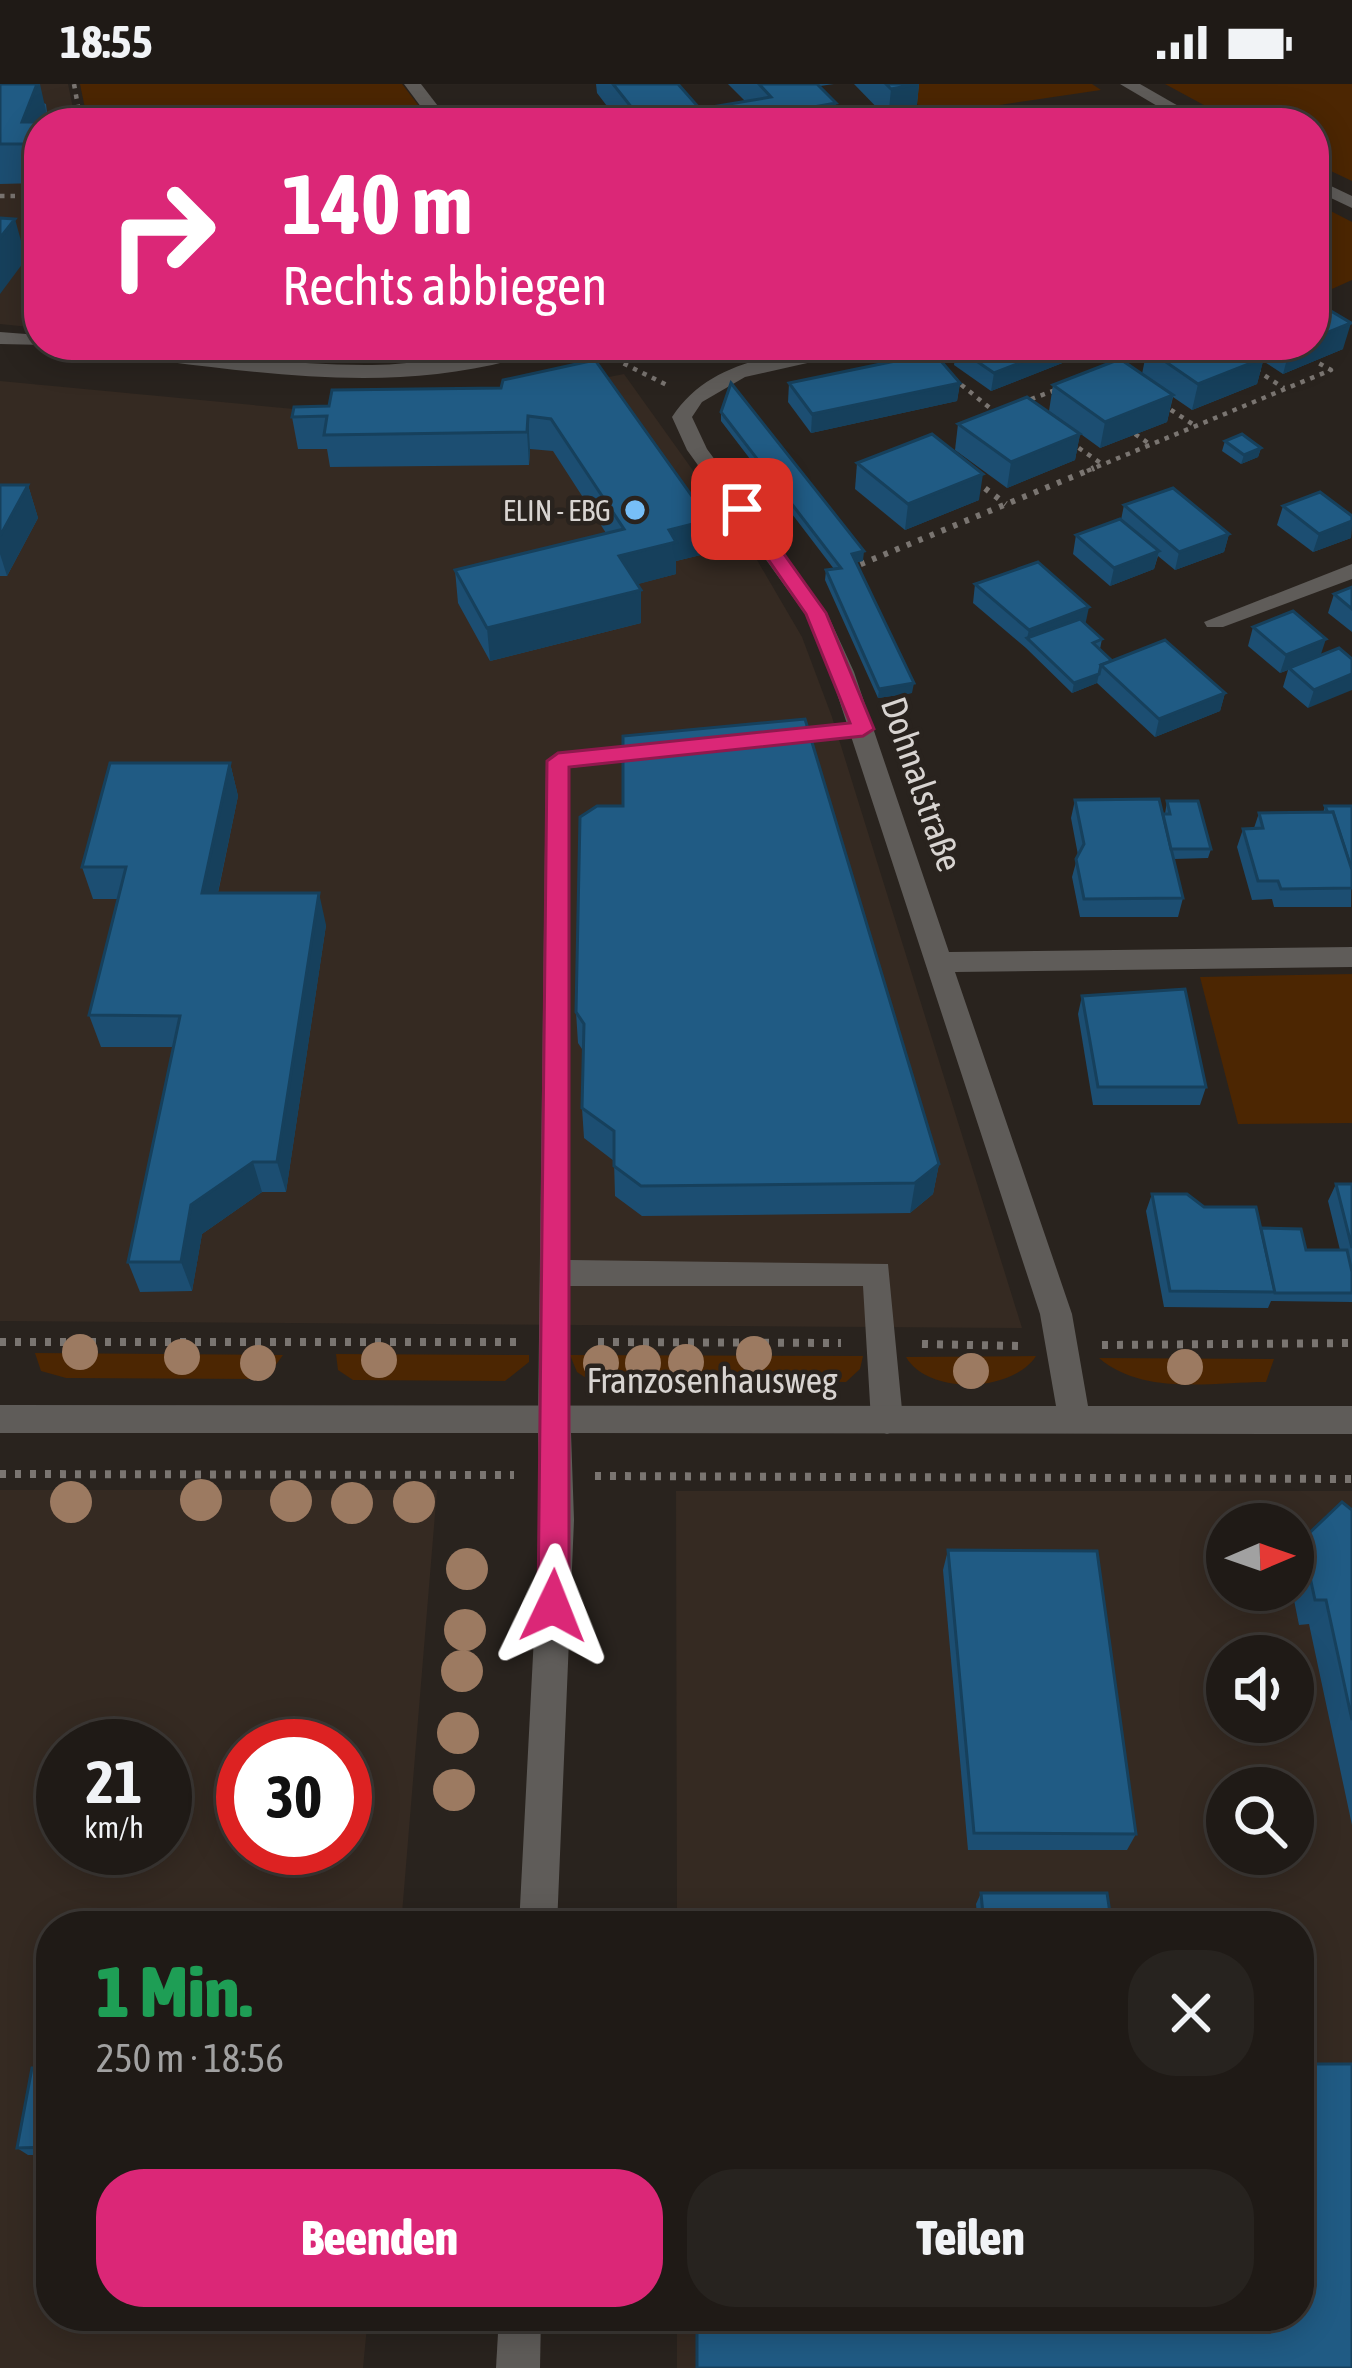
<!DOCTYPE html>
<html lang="de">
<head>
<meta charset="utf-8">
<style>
  body { margin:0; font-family:"Asap Condensed",sans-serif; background:#27231f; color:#f1f3f6; height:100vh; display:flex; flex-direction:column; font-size:45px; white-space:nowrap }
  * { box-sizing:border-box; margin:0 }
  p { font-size:39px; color:#a1a1a1 }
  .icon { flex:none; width:66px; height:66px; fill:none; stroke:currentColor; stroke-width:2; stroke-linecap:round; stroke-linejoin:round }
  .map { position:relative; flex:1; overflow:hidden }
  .details { position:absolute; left:36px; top:1827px; width:1278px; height:420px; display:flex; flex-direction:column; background:#1f1a16; border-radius:48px; box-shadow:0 6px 30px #0003,0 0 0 3px #3c3835 }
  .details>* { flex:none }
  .hud { position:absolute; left:24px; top:24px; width:1305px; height:252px; border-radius:48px; box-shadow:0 6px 30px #0003,0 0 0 3px #3c3835; background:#db2777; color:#fff; overflow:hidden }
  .needle { width:78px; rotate:88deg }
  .controls { position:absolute; left:1206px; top:1419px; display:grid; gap:24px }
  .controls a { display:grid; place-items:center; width:108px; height:108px; border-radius:50%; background:#1f1a16; box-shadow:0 6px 30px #0003,0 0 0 3px #3c3835; font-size:60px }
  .speed { position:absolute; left:36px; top:1635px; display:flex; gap:24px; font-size:60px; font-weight:700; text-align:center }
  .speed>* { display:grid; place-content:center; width:156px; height:156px; border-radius:50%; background:#1f1a16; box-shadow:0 6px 30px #0003,0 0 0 3px #3c3835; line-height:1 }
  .speed small { font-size:30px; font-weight:400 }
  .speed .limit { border:18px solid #d22; background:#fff; color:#111 }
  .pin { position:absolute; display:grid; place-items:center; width:102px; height:102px; color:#fff; margin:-51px; border-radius:24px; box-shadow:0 6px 18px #0006 }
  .me { position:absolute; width:132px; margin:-66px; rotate:2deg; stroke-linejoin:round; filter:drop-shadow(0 0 9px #0008) }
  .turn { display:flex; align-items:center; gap:42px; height:252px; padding:0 60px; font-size:54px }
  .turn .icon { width:156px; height:156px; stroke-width:2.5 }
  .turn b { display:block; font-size:84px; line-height:102px }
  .round { display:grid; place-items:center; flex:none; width:126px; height:126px; border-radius:48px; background:#27231f }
  .summary { display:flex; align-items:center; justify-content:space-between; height:204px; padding:0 60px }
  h1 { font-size:72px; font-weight:800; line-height:90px; color:#1e9e55 }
  .button { display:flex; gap:24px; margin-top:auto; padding:24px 60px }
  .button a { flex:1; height:138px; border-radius:48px; background:#db2777; color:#fff; font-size:48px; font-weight:800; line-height:138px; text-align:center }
  .button a+a { background:#27231f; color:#f1f3f6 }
  .status { display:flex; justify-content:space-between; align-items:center; height:84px; padding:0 60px; background:#1f1a16; direction:ltr }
  .status svg { height:33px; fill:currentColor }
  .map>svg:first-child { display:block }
</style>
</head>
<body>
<div class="status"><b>18:55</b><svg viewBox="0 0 49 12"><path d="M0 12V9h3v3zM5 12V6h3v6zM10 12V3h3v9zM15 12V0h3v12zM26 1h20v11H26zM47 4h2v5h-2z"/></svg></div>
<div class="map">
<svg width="1352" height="2284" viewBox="0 0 1352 2284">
  <rect width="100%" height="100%" fill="#29231e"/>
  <!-- built -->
  <g fill="#352a22" fill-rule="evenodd">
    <polygon points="0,0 68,0 76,39 39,39 39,244 0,240"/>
    <polygon points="203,261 492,261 388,275"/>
    <polygon points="624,290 757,476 802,553 832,633 1022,1244 0,1237 0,297 326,328 472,320"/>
    <path d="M0,1406H437L401,1842H51V2232H368L363,2284H0ZM63,1662H165V1764H63ZM243,1662H345V1764H243Z"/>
    <path d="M676,1407H1352V2284H677V2232H1299V1842H677ZM1227,1440H1293V1506H1227ZM1227,1572H1293V1638H1227ZM1227,1704H1293V1770H1227Z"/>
  </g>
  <!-- green -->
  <g fill="#4c2602">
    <polygon points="80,0 402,0 432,39 88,39"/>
    <polygon points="892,0 1092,0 1101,6 931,31"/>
    <polygon points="1165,0 1352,0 1352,97 1314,79 1314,39 1237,39"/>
    <polygon points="1321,122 1352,138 1352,196 1314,213 1314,125"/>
    <polygon points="1352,890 1352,1039 1238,1040 1200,893"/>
    <polygon points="35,1269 283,1271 270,1289 255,1295 66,1294 41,1287"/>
    <polygon points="336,1270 529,1271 529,1278 505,1297 353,1296 338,1286"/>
    <polygon points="570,1271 863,1272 860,1285 846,1298 589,1296 577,1288"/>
    <path d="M1036,1272C1012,1309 928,1311 906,1273Z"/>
    <path d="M1099,1274L1274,1275L1266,1298C1212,1298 1143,1312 1099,1274Z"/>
  </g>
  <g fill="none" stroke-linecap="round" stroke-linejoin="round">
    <!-- path-far2 -->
    <g stroke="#7a7571" stroke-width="4.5" stroke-dasharray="4.5 6" stroke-linecap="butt">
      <polyline points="74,0 81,39"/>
      <polyline points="0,112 39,112"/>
      <polyline points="586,261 667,301"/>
      <polyline points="1127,261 1142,271"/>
      <polyline points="1116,282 1165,261"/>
      <polyline points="1256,286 1284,304"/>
      <polyline points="953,294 996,329"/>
      <polyline points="1021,319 1058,305"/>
      <polyline points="1162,320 1194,341"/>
      <polyline points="1135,350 1151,361"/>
      <polyline points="1070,358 1102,380"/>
      <polyline points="1087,387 1331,286 1315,277"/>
    </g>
    <!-- path-far1 -->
    <g stroke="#7a7571" stroke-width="6" stroke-dasharray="4.5 8" stroke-linecap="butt">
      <polyline points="975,397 1006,420"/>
      <polyline points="849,485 1094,384"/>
    </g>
    <!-- path -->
    <g stroke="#7a7571" stroke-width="8" stroke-dasharray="6 9" stroke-linecap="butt">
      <polyline points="0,1258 517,1258"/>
      <polyline points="598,1258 841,1259"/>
      <polyline points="922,1260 1021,1262"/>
      <polyline points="1102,1261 1352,1259"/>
      <polyline points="0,1390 514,1391"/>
      <polyline points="595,1392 1352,1395"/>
    </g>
    <!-- service -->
    <g fill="#5f5c59" fill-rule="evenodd">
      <polygon points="863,637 872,639 872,651 774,662 762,654 774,646"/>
      <polygon points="660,658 669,660 669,672 570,684 570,1176 888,1180 903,1336 898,1346 887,1350 876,1346 871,1336 863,1202 570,1202 570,1335 565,1345 554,1349 543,1345 538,1335 546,677 558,669"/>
    </g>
    <!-- minor -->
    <g fill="#5f5c59" fill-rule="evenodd">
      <polygon points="404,0 421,0 451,39 433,39"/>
      <polygon points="0,248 39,251 39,261 46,261 0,260"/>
      <path d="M68,261C170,261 270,282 372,281C434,281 494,261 555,261C543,270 527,272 512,276C372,314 220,282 78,267Z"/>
      <path d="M842,261H887L745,293L702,318L692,333L707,365L827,529L854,588L949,868L1352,863V883L955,888L1072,1230L1088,1322H1352V1350L571,1349L574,1436L557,1842H519L540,1436L538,1349H0V1321L1056,1322L1040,1230L830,588L805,530L687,366L672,333C709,276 779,270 842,261Z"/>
      <polygon points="1352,480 1352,495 1223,543 1207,543 1204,538"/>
      <polygon points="499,2232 541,2232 540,2284 496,2284"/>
    </g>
    <!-- tertiary -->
    <g fill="#5f5c59" fill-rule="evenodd">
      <polygon points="1120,0 1140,0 1208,39 1186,39"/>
      <polygon points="1314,94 1352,112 1352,124 1314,106"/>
    </g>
  </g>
  <!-- trees -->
  <g fill="#9c7a61">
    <circle cx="80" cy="1268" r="18"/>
    <circle cx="754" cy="1270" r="18"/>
    <circle cx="182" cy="1273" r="18"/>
    <circle cx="379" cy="1276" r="18"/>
    <circle cx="686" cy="1278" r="18"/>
    <circle cx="258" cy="1279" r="18"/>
    <circle cx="601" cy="1279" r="18"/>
    <circle cx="643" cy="1279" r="18"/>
    <circle cx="1185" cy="1283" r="18"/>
    <circle cx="971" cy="1287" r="18"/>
    <circle cx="201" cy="1416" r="21"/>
    <circle cx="291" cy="1417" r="21"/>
    <circle cx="71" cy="1418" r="21"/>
    <circle cx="414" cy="1418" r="21"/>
    <circle cx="352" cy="1419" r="21"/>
    <circle cx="467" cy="1485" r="21"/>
    <circle cx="465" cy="1546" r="21"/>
    <circle cx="462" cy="1587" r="21"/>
    <circle cx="458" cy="1649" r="21"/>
    <circle cx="454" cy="1706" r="21"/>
  </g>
  <!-- wall -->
  <g fill="#1c4e72">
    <polygon points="0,0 46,20 48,36 47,39 39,39 39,99 0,100"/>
    <polygon points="596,0 678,0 700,25 745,17 728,0 834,0 820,2 835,39 620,39 597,9"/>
    <polygon points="854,0 919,0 916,30 888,35"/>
    <polygon points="1108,261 991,307 954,281 956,263"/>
    <polygon points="1158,261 1314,261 1343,265 1283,290 1263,277 1257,300 1192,326 1173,313 1167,338 1100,364 1049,327 1053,301 1142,290 1147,265"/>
    <polygon points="595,276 709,469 676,477 676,490 637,500 641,506 641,539 490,577 458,519 455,486 606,449 553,367 530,365 529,381 330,383 327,365 298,365 292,333 329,322 501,304"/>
    <polygon points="789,299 960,299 957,317 811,349 788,318"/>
    <polygon points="721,328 863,477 856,478 912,609 878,614 825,496 826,486 834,485 721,337"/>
    <polygon points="958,340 1080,350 1075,376 1007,404 955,366"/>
    <polygon points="1225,357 1261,364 1258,373 1241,380 1222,367"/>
    <polygon points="857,379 979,416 905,446 855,405"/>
    <polygon points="0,401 28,401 38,434 7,492 0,492"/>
    <polygon points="1124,421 1229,450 1224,468 1175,486 1158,472 1154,485 1110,502 1073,470 1076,451 1121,436"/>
    <polygon points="1283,422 1352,432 1351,454 1313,468 1277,441"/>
    <polygon points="975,500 1085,540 1102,555 1100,565 1112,577 1225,609 1220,627 1155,653 1097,599 1072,609 1026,564 973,519"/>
    <polygon points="1352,503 1352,548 1328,529 1334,510"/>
    <polygon points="1253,543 1321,572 1352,575 1308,624 1283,603 1288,586 1280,589 1248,562"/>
    <polygon points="230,679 238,712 218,809 326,841 286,1108 262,1108 202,1150 192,1207 140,1208 128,1178 173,963 101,963 89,931 118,815 93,815 82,783"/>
    <polygon points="1075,716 1163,730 1165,730 1167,717 1211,765 1208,774 1174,775 1183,814 1178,833 1080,833 1072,793 1078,771 1071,734"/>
    <polygon points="1325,722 1352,722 1351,823 1274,823 1272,815 1252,816 1237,763 1243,745 1254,744 1259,729 1323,729"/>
    <polygon points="1082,912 1206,1003 1200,1021 1093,1021 1078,930"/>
    <polygon points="576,928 939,1080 933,1110 910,1129 642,1132 615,1112 614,1077 584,1054 582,1024 584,968 578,959"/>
    <polygon points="1336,1100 1352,1100 1352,1218 1271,1217 1268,1224 1164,1223 1146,1127 1152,1110 1204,1123 1261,1144 1306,1166 1340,1166 1328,1117"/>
    <polygon points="1352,1426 1352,1741 1309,1540 1299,1541 1292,1506 1293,1470 1302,1456"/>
    <polygon points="948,1466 1136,1750 1127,1766 968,1766 943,1486"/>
    <polygon points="981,1809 1112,1842 978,1842 976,1820"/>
    <polygon points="51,1984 51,2071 28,2071 17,2064"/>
  </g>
  <!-- shaded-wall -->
  <g fill="#16405c">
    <polygon points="37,0 40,0 48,36 47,39 39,39 39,98 22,38"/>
    <polygon points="919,0 916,30 888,35 891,5"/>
    <polygon points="836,19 835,39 725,39"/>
    <polygon points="15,135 26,175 0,210 0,154"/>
    <polygon points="1351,239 1343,265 1283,290 1290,264 1297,261 1314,261 1314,254"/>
    <polygon points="1065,261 1108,261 991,307 994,289"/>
    <polygon points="1264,274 1257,300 1192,326 1198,300"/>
    <polygon points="960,299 957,317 811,349 812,330"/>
    <polygon points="1173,311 1167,338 1100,364 1105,338"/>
    <polygon points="528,332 530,365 529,381 527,348"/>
    <polygon points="1080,350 1075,376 1007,404 1011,378"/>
    <polygon points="1261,364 1258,373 1241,380 1244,371"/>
    <polygon points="983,390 979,416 905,446 908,420"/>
    <polygon points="28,401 38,434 7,492 0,470 0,452"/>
    <polygon points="709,436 709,469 676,477 676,490 620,505 619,472 669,446"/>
    <polygon points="1352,437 1351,454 1313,468 1319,450"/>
    <polygon points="1229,450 1224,468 1175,486 1179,468"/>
    <polygon points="864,467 863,477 851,480 852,470"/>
    <polygon points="1159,467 1154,485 1110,502 1114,484"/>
    <polygon points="641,506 641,539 490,577 487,544"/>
    <polygon points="1089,523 1085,542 1027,554 1029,546"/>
    <polygon points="1326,555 1320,573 1280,589 1286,571"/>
    <polygon points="1099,590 1097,599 1072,609 1074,599"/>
    <polygon points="1352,590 1352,606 1308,624 1314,606"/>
    <polygon points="914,599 912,609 878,614 879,605"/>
    <polygon points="1225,609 1220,627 1155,653 1159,635"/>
    <polygon points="230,679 238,712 211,841 202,809"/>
    <polygon points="319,809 326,841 286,1108 277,1078"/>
    <polygon points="253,1078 262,1108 202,1150 192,1207 181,1178 191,1121"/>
    <polygon points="939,1080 933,1110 910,1129 915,1099"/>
  </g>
  <!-- building -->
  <g fill="#205b84" stroke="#16405c" stroke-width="3">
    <polygon points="0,0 37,0 22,38 38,38 29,60 0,60"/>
    <polygon points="613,0 678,0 700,25 771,13 759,0 817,0 836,19 725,39 644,39"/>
    <polygon points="886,0 918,0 891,5"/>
    <polygon points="0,134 15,135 0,154"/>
    <polygon points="1314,217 1351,239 1314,254"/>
    <polygon points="960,261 1065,261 994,289 956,263"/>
    <polygon points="1158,261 1244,261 1264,274 1198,300 1147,265"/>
    <polygon points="934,269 960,299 812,330 789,299"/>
    <polygon points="1120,275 1173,311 1105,338 1053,301"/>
    <polygon points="595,276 709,436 669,446 676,458 619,472 641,506 487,544 455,486 624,445 551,335 528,332 527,348 324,351 327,332 292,333 294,323 329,322 332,306 501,304 503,296"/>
    <polygon points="731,299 864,467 852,470 914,599 879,605 826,486 841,484 721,328"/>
    <polygon points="1027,313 1080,350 1011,378 958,340"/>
    <polygon points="932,350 983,390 908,420 857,379"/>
    <polygon points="1242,350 1261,364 1244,371 1225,357"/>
    <polygon points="0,401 28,401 0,452"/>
    <polygon points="1173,404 1229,450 1179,468 1124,421"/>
    <polygon points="1320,408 1352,432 1352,437 1319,450 1283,422"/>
    <polygon points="1120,435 1159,467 1114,484 1076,451"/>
    <polygon points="1038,478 1089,523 1029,546 975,500"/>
    <polygon points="1352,503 1352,525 1334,510"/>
    <polygon points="1293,527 1326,555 1286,571 1253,543"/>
    <polygon points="1080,535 1102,555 1093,559 1112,577 1101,581 1099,590 1074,599 1027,554"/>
    <polygon points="1165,556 1225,609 1159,635 1101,581"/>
    <polygon points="1339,564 1352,575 1352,590 1314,606 1289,584"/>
    <polygon points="805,635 939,1080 915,1099 641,1102 614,1082 614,1047 582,1024 584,940 576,928 580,733 597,722 623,722 623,652"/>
    <polygon points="110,679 230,679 202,809 319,809 277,1078 253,1078 191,1121 181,1178 128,1178 180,932 89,931 126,783 82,783"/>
    <polygon points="1159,715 1183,814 1084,815 1076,775 1084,760 1075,716"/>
    <polygon points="1167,717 1198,717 1211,765 1171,765 1163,730 1170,730"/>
    <polygon points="1325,722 1352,722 1352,781 1350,781 1333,728 1328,729"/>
    <polygon points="1333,728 1352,786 1352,804 1281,805 1278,797 1258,797 1243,745 1263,744 1259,729"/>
    <polygon points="1185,905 1206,1003 1098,1003 1082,912"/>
    <polygon points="1336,1100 1352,1100 1352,1164"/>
    <polygon points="1152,1110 1187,1110 1204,1123 1256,1123 1275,1208 1170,1207"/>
    <polygon points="1261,1144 1301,1145 1306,1166 1347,1166 1352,1188 1352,1209 1275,1209"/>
    <polygon points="1342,1418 1352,1426 1352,1636 1326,1516 1315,1516 1302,1456"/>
    <polygon points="948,1466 1097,1467 1136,1750 974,1749"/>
    <polygon points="981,1809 1107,1809 1112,1842 984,1842"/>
    <polygon points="1299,1980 1352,1980 1352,2284 697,2284 697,2232 1299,2232"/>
    <polygon points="32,1984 51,1984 51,2063 17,2064"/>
  </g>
  <!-- route -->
  <polygon fill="#db2777" stroke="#8e194d" stroke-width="3" points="742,419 749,421 826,529 874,645 863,652 569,683 569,1522 564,1533 553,1537 542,1533 538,1522 547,677 558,669 850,639 806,530 733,425"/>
  <!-- markers -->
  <circle fill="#77bff7" stroke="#29231e" stroke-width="4.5" cx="635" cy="426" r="12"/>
  <g text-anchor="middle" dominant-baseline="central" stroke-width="9" stroke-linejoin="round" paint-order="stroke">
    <!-- far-poi labels -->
    <g font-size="30" fill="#d8d4d1" stroke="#29231e" text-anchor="end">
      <text x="611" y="426">ELIN - EBG</text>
    </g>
    <!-- street labels -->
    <g font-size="36" fill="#d8d4d1" stroke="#29231e">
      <text transform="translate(922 700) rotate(71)">Dohnalstraße</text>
      <text x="712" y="1296">Franzosenhausweg</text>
    </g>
  </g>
</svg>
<div class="controls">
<a><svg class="needle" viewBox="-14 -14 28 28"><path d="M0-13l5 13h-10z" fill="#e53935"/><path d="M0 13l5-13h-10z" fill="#a1a1a1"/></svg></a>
<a><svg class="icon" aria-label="sound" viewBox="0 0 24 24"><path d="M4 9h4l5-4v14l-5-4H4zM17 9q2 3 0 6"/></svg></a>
<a><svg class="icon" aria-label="search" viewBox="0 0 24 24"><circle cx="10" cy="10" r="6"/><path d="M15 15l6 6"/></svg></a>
</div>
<div class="speed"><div>21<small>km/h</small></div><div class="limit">30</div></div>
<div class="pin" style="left:742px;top:425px;background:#d93025"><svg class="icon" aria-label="arrive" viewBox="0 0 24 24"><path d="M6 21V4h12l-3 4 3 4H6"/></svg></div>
<svg class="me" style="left:553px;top:1522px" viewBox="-20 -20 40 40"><path d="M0-17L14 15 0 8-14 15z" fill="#db2777" stroke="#fff" stroke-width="4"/></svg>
<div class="hud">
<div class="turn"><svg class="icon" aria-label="right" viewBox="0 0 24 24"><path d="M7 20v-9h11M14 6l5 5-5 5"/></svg><div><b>140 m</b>Rechts abbiegen</div></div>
</div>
<section class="details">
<div class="summary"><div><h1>1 Min.</h1><p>250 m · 18:56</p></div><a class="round"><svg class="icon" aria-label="close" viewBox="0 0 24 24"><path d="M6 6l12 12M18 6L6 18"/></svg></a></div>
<div class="button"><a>Beenden</a><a>Teilen</a></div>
</section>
</div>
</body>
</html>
